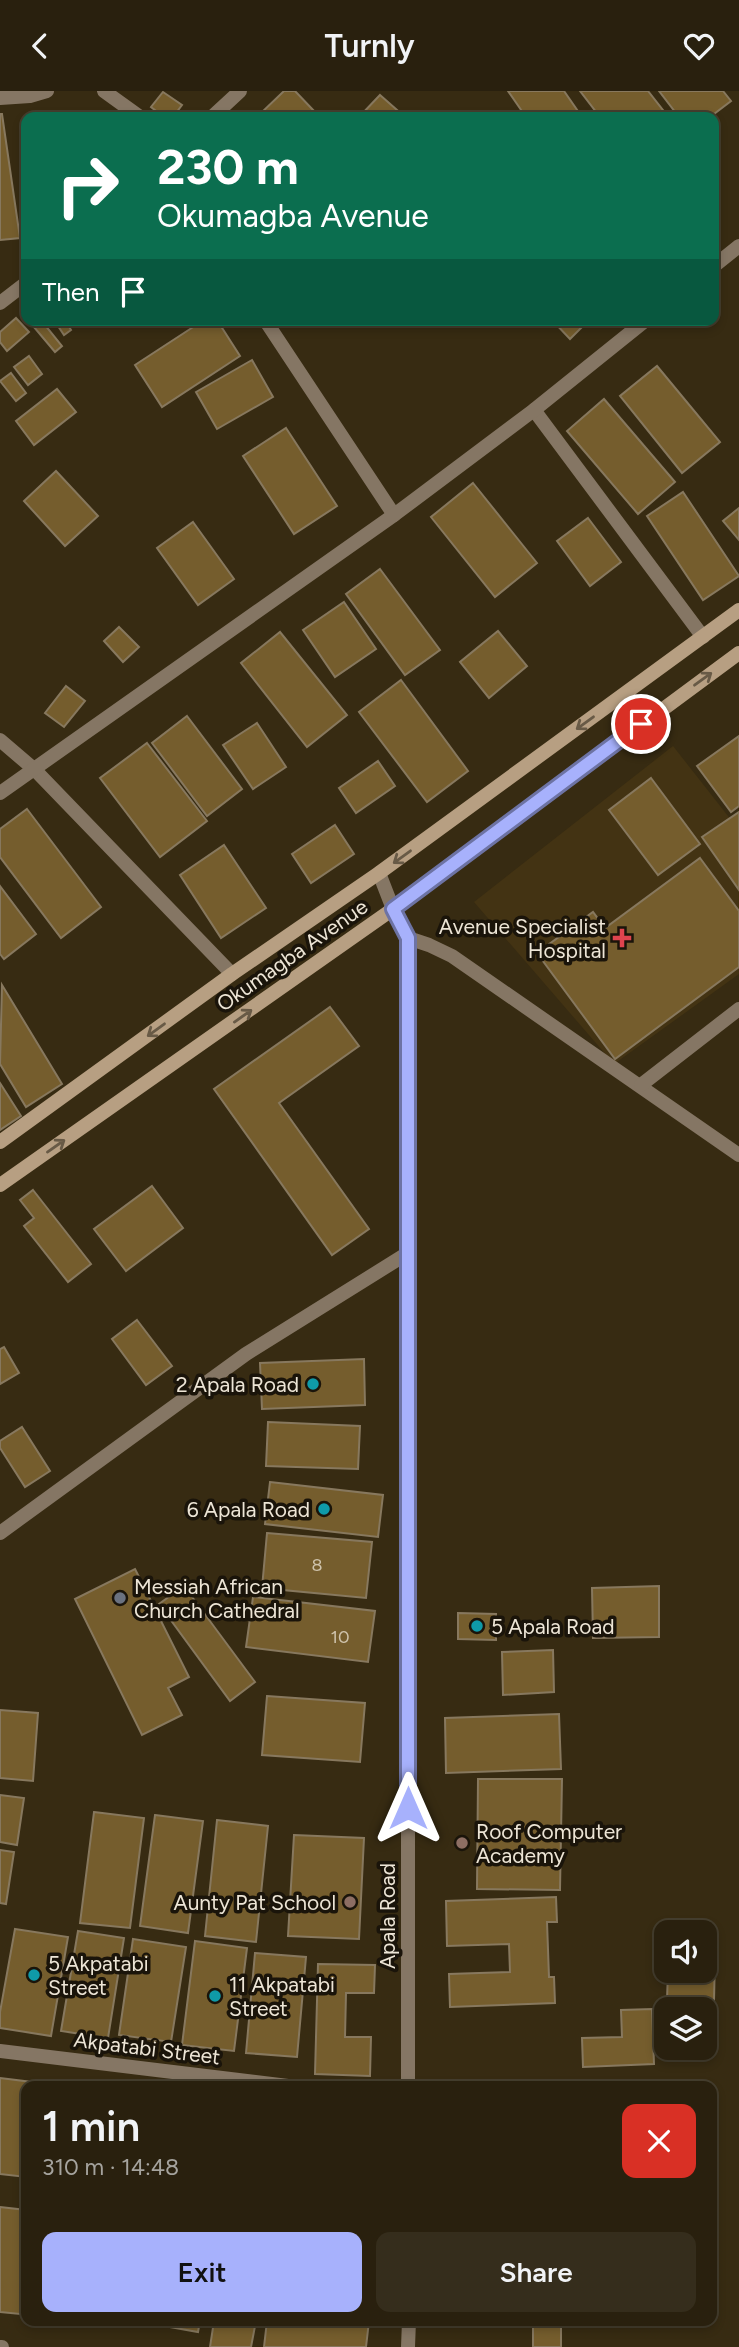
<!DOCTYPE html>
<html lang="en">
<head>
<meta charset="utf-8">
<style>
  body { margin:0; font-family:Figtree,sans-serif; background:#352d1c; color:#f1f3f6; height:100vh; display:flex; flex-direction:column; font-size:26px; white-space:nowrap }
  * { box-sizing:border-box; margin:0 }
  p { font-size:23px; color:#a5a39e }
  .icon { flex:none; width:38px; height:38px; fill:none; stroke:currentColor; stroke-width:2; stroke-linecap:round; stroke-linejoin:round }
  .map { position:relative; flex:1; overflow:hidden }
  .drawer { position:absolute; left:21px; top:1990px; width:696px; height:245px; display:flex; flex-direction:column; background:#29200e; border-radius:14px; box-shadow:0 4px 10px #0003,0 0 0 2px #453e2e }
  .drawer>* { flex:none }
  .top-card { position:absolute; left:21px; top:21px; width:698px; height:214px; border-radius:14px; box-shadow:0 4px 10px #0003,0 0 0 2px #453e2e; background:#0b6e4f; color:#fff; overflow:hidden }
  .buttons { position:absolute; left:654px; top:1829px; display:grid; gap:14px }
  .buttons a { display:grid; place-items:center; width:63px; height:63px; border-radius:14px; background:#29200e; box-shadow:0 4px 10px #0003,0 0 0 2px #453e2e; font-size:35px }
  .pin { position:absolute; display:grid; place-items:center; width:60px; height:60px; color:#fff; margin:-30px; border:4px solid #fff; border-radius:50%; box-shadow:0 2px 7px #0007 }
  .me { position:absolute; width:77px; margin:-38px; rotate:0deg; stroke-linejoin:round; filter:drop-shadow(0 0 5px #0008) }
  .turn { display:flex; align-items:center; gap:24px; height:147px; padding:0 21px; font-size:32px }
  .turn .icon { width:91px; height:91px; stroke-width:2.5 }
  .turn b { display:block; font-size:49px; line-height:60px }
  .then { display:flex; align-items:center; height:66px; padding:0 21px; background:#0003; gap:14px; font-size:26px }
  .round { display:grid; place-items:center; flex:none; width:74px; height:74px; border-radius:14px; background:#352d1c }
  .summary { display:flex; align-items:center; justify-content:space-between; height:119px; padding:0 21px }
  h1 { font-size:42px; font-weight:600; line-height:52px }
  .action { display:flex; gap:14px; margin-top:auto; padding:14px 21px }
  .action a { flex:1; height:80px; border-radius:14px; background:#a7b1fc; color:#111; font-size:28px; font-weight:600; line-height:80px; text-align:center }
  .action a+a { background:#352d1c; color:#f1f3f6 }
  header { display:flex; justify-content:space-between; align-items:center; height:91px; padding:0 21px; background:#29200e; font-size:32px; font-weight:600 }
  .map>svg:first-child { display:block }
</style>
</head>
<body>
<header><svg class="icon" aria-label="back" viewBox="0 0 24 24"><path d="M15 5l-7 7 7 7"/></svg>Turnly<svg class="icon" aria-label="heart" viewBox="0 0 24 24"><path d="M12 20l-8-8c-3-5 5-10 8-4 3-6 11-1 8 4z"/></svg></header>
<div class="map">
<svg width="739" height="2256" viewBox="0 0 739 2256">
  <rect width="100%" height="100%" fill="#372b12"/>
  <!-- built -->
  <polygon fill="#433313" points="673,655 739,739 739,883 614,973 474,811"/>
  <!-- building -->
  <g fill="#755d2d" stroke="#87785e" stroke-width="2">
    <polygon points="284,0 295,0 315,21 309,26 263,26 260,23"/>
    <polygon points="508,0 564,0 582,26 526,26"/>
    <polygon points="580,0 648,0 666,23 663,26 600,26"/>
    <polygon points="659,0 723,0 731,10 710,26 679,26"/>
    <polygon points="163,1 182,14 173,26 164,26 151,16"/>
    <polygon points="380,4 405,26 359,26"/>
    <polygon points="0,23 2,23 20,147 0,149"/>
    <polygon points="16,227 29,241 7,260 0,251 0,241"/>
    <polygon points="28,229 41,229 62,255 55,261"/>
    <polygon points="54,229 65,229 71,239 64,244"/>
    <polygon points="204,229 217,229 240,265 162,316 135,274"/>
    <polygon points="552,229 589,229 570,248"/>
    <polygon points="29,265 42,283 28,294 14,276"/>
    <polygon points="252,269 273,306 217,338 196,301"/>
    <polygon points="657,275 720,351 682,382 620,305"/>
    <polygon points="11,282 26,302 16,310 0,290"/>
    <polygon points="57,298 76,321 34,354 16,330"/>
    <polygon points="604,308 675,391 638,423 567,340"/>
    <polygon points="286,337 337,415 294,443 243,365"/>
    <polygon points="56,380 98,425 65,455 24,410"/>
    <polygon points="473,392 537,472 495,506 431,426"/>
    <polygon points="683,401 739,485 703,509 647,425"/>
    <polygon points="739,417 739,449 723,430"/>
    <polygon points="588,427 621,471 590,495 557,450"/>
    <polygon points="193,431 234,488 198,514 157,457"/>
    <polygon points="380,478 440,559 405,584 346,503"/>
    <polygon points="344,511 376,558 335,586 303,539"/>
    <polygon points="119,536 139,556 123,571 104,550"/>
    <polygon points="498,540 527,575 489,607 460,571"/>
    <polygon points="280,541 347,624 307,656 241,572"/>
    <polygon points="401,589 468,680 427,711 359,621"/>
    <polygon points="66,595 85,610 64,636 45,622"/>
    <polygon points="187,625 242,698 207,725 152,652"/>
    <polygon points="257,632 286,676 253,698 223,654"/>
    <polygon points="739,645 739,715 731,721 697,675"/>
    <polygon points="147,652 207,730 160,766 100,687"/>
    <polygon points="378,670 395,695 356,722 339,697"/>
    <polygon points="651,687 700,753 658,784 609,719"/>
    <polygon points="27,718 101,816 61,847 0,766 0,738"/>
    <polygon points="739,721 739,799 702,746"/>
    <polygon points="335,734 354,763 311,792 292,763"/>
    <polygon points="224,754 266,817 221,847 180,784"/>
    <polygon points="700,767 739,820 739,876 615,968 537,862 593,821 605,837"/>
    <polygon points="0,795 36,843 4,868 0,863"/>
    <polygon points="2,894 62,993 26,1016 0,973"/>
    <polygon points="330,916 359,955 279,1012 369,1138 332,1164 214,998"/>
    <polygon points="0,992 21,1025 0,1039"/>
    <polygon points="152,1095 183,1137 126,1180 94,1138"/>
    <polygon points="33,1099 91,1173 68,1191 24,1135 34,1127 20,1109"/>
    <polygon points="137,1229 172,1275 146,1294 112,1248"/>
    <polygon points="4,1256 19,1282 0,1293 0,1258"/>
    <polygon points="364,1268 365,1314 262,1318 260,1272"/>
    <polygon points="268,1331 360,1335 358,1378 266,1375"/>
    <polygon points="22,1336 50,1380 25,1396 0,1357 0,1350"/>
    <polygon points="270,1391 383,1404 378,1446 265,1433"/>
    <polygon points="267,1442 372,1451 366,1507 262,1497"/>
    <polygon points="135,1478 189,1586 168,1597 182,1624 142,1644 75,1508"/>
    <polygon points="184,1495 255,1591 230,1610 159,1513"/>
    <polygon points="659,1495 659,1546 593,1547 592,1497"/>
    <polygon points="253,1506 375,1520 368,1571 246,1556"/>
    <polygon points="458,1522 496,1523 496,1549 458,1548"/>
    <polygon points="553,1559 554,1601 503,1604 502,1561"/>
    <polygon points="267,1605 365,1612 360,1671 262,1664"/>
    <polygon points="0,1619 38,1622 33,1690 0,1687"/>
    <polygon points="559,1623 561,1678 446,1682 445,1627"/>
    <polygon points="478,1688 562,1688 560,1799 477,1798"/>
    <polygon points="0,1704 24,1707 17,1754 0,1751"/>
    <polygon points="94,1721 144,1727 130,1837 80,1832"/>
    <polygon points="155,1724 203,1730 188,1842 140,1835"/>
    <polygon points="217,1729 268,1735 256,1851 205,1845"/>
    <polygon points="294,1744 364,1747 359,1848 288,1845"/>
    <polygon points="0,1759 14,1761 6,1813 0,1812"/>
    <polygon points="556,1806 557,1831 547,1831 549,1886 554,1886 555,1912 450,1916 449,1883 510,1881 509,1853 447,1855 446,1810"/>
    <polygon points="15,1838 68,1846 51,1945 0,1937 0,1921"/>
    <polygon points="78,1840 124,1847 108,1947 61,1940"/>
    <polygon points="133,1848 186,1856 171,1951 119,1944"/>
    <polygon points="195,1850 247,1857 234,1960 182,1954"/>
    <polygon points="255,1862 306,1866 297,1966 246,1962"/>
    <polygon points="705,1864 715,1864 714,1910 667,1909 668,1880 705,1880"/>
    <polygon points="318,1873 375,1874 374,1902 346,1902 345,1946 371,1946 370,1985 315,1983"/>
    <polygon points="652,1918 654,1973 583,1976 582,1947 622,1946 621,1919"/>
    <polygon points="0,1987 48,1993 48,1995 26,1995 26,2086 0,2083"/>
    <polygon points="0,2116 26,2119 26,2173 20,2223 0,2221"/>
    <polygon points="26,2213 26,2230 78,2230 77,2236 24,2229"/>
    <polygon points="147,2230 200,2230 198,2241 147,2232"/>
    <polygon points="214,2230 256,2230 251,2256 210,2256"/>
    <polygon points="267,2230 369,2230 366,2256 264,2256"/>
    <polygon points="533,2233 561,2234 561,2256 533,2256"/>
  </g>
  <g fill="none" stroke-linecap="round" stroke-linejoin="round">
    <!-- minor -->
    <g stroke="#857664" stroke-width="14">
      <polyline points="104,0 140,26"/>
      <polyline points="0,7 30,5 47,0"/>
      <polyline points="212,26 240,0"/>
      <polyline points="714,175 739,155"/>
      <polyline points="0,212 26,192"/>
      <polyline points="265,229 394,424"/>
      <polyline points="534,319 703,546"/>
      <polyline points="0,649 35,679 232,883"/>
      <polyline points="0,702 394,424 534,319 646,229"/>
      <polyline points="379,782 393,818 408,847 408,1995"/>
      <polyline points="408,847 429,854 452,865 739,1064"/>
      <polyline points="641,994 739,918"/>
      <polyline points="0,1442 246,1263 408,1162"/>
      <polyline points="0,1960 288,1995"/>
      <polyline points="0,2256 2,2256"/>
      <polyline points="408,2256 409,2230"/>
    </g>
    <!-- secondary -->
    <g stroke="#b79f82" stroke-width="14">
      <polyline points="0,1051 232,883 379,782 739,519"/>
      <polyline points="0,1094 393,818 739,562"/>
    </g>
  </g>
  <!-- one-way arrows -->
  <defs><path id="oneway-shaft" d="M-6 0H5M1.5-3L5.5 0L1.5 3" fill="none" stroke-width="1.6" stroke-linecap="round" stroke-linejoin="round" transform="scale(1.75)"/></defs>
  <g stroke="#685a46">
    <use href="#oneway-shaft" transform="translate(703 588) rotate(-36)"/>
    <use href="#oneway-shaft" transform="translate(585 632) rotate(144)"/>
    <use href="#oneway-shaft" transform="translate(402 766) rotate(144)"/>
    <use href="#oneway-shaft" transform="translate(243 925) rotate(-35)"/>
    <use href="#oneway-shaft" transform="translate(156 939) rotate(144)"/>
    <use href="#oneway-shaft" transform="translate(56 1055) rotate(-35)"/>
  </g>
  <g fill="none" stroke-linecap="round" stroke-linejoin="round">
    <defs>
      <polyline id="route" points="408,1717 408,847 393,818 641,633"/>
    </defs>
    <!-- route casing -->
    <use href="#route" stroke="#6d73a4" stroke-width="18"/>
    <!-- route -->
    <use href="#route" stroke="#a7b1fc" stroke-width="12"/>
  </g>
  <!-- markers -->
  <path fill="#e0444e" stroke="#1a140a" stroke-width="2.5" d="M618.5 836.5h7v7h7v7h-7v7h-7v-7h-7v-7h7z"/>
  <g fill="#0f9aa8" stroke="#1a140a" stroke-width="2.5">
    <circle cx="313" cy="1293" r="7"/>
    <circle cx="324" cy="1418" r="7"/>
    <circle cx="477" cy="1535" r="7"/>
    <circle cx="34" cy="1884" r="7"/>
    <circle cx="215" cy="1905" r="7"/>
  </g>
  <circle fill="#6b7280" stroke="#1a140a" stroke-width="2.5" cx="120" cy="1507" r="7"/>
  <g fill="#8d6e63" stroke="#1a140a" stroke-width="2.5">
    <circle cx="462" cy="1752" r="7"/>
    <circle cx="350" cy="1811" r="7"/>
  </g>
  <g text-anchor="middle" dominant-baseline="central" stroke-width="7" stroke-linejoin="round" paint-order="stroke">
    <!-- number labels -->
    <g font-size="18" fill="#cfc3ac">
      <text x="317" y="1474">8</text>
      <text x="340" y="1546">10</text>
    </g>
    <!-- poi labels -->
    <g font-size="21" fill="#ede5d6" stroke="#1a140a" text-anchor="start">
      <text x="606" y="835" text-anchor="end">Avenue Specialist<tspan x="606" dy="24">Hospital</tspan></text>
      <text x="299" y="1293" text-anchor="end">2 Apala Road</text>
      <text x="310" y="1418" text-anchor="end">6 Apala Road</text>
      <text x="134" y="1495">Messiah African<tspan x="134" dy="24">Church Cathedral</tspan></text>
      <text x="491" y="1535">5 Apala Road</text>
      <text x="476" y="1740">Roof Computer<tspan x="476" dy="24">Academy</tspan></text>
      <text x="336" y="1811" text-anchor="end">Aunty Pat School</text>
      <text x="48" y="1872">5 Akpatabi<tspan x="48" dy="24">Street</tspan></text>
      <text x="229" y="1893">11 Akpatabi<tspan x="229" dy="24">Street</tspan></text>
    </g>
    <!-- street labels -->
    <g font-size="21" fill="#ede5d6" stroke="#1a140a">
      <text transform="translate(292 864) rotate(-35)">Okumagba Avenue</text>
      <text transform="translate(387 1825) rotate(-90)">Apala Road</text>
      <text transform="translate(147 1957) rotate(7)">Akpatabi Street</text>
    </g>
  </g>
</svg>
<div class="buttons">
<a><svg class="icon" aria-label="sound" viewBox="0 0 24 24"><path d="M4 9h4l5-4v14l-5-4H4zM17 9q2 3 0 6"/></svg></a>
<a><svg class="icon" aria-label="layers" viewBox="0 0 24 24"><path d="M12 4l9 5-9 5-9-5zM3 14l9 5 9-5"/></svg></a>
</div>
<div class="pin" style="left:641px;top:633px;background:#d93025"><svg class="icon" aria-label="arrive" viewBox="0 0 24 24"><path d="M6 21V4h12l-3 4 3 4H6"/></svg></div>
<svg class="me" style="left:408px;top:1717px" viewBox="-20 -20 40 40"><path d="M0-17L14 15 0 8-14 15z" fill="#a7b1fc" stroke="#fff" stroke-width="4"/></svg>
<div class="top-card">
<div class="turn"><svg class="icon" aria-label="right" viewBox="0 0 24 24"><path d="M7 20v-9h11M14 6l5 5-5 5"/></svg><div><b>230 m</b>Okumagba Avenue</div></div>
<div class="then">Then<svg class="icon" aria-label="arrive" viewBox="0 0 24 24"><path d="M6 21V4h12l-3 4 3 4H6"/></svg></div>
</div>
<section class="drawer">
<div class="summary"><div><h1>1 min</h1><p>310 m · 14:48</p></div><a class="round" style="background:#d93025;color:#fff"><svg class="icon" aria-label="close" viewBox="0 0 24 24"><path d="M6 6l12 12M18 6L6 18"/></svg></a></div>
<div class="action"><a>Exit</a><a>Share</a></div>
</section>
</div>
</body>
</html>
